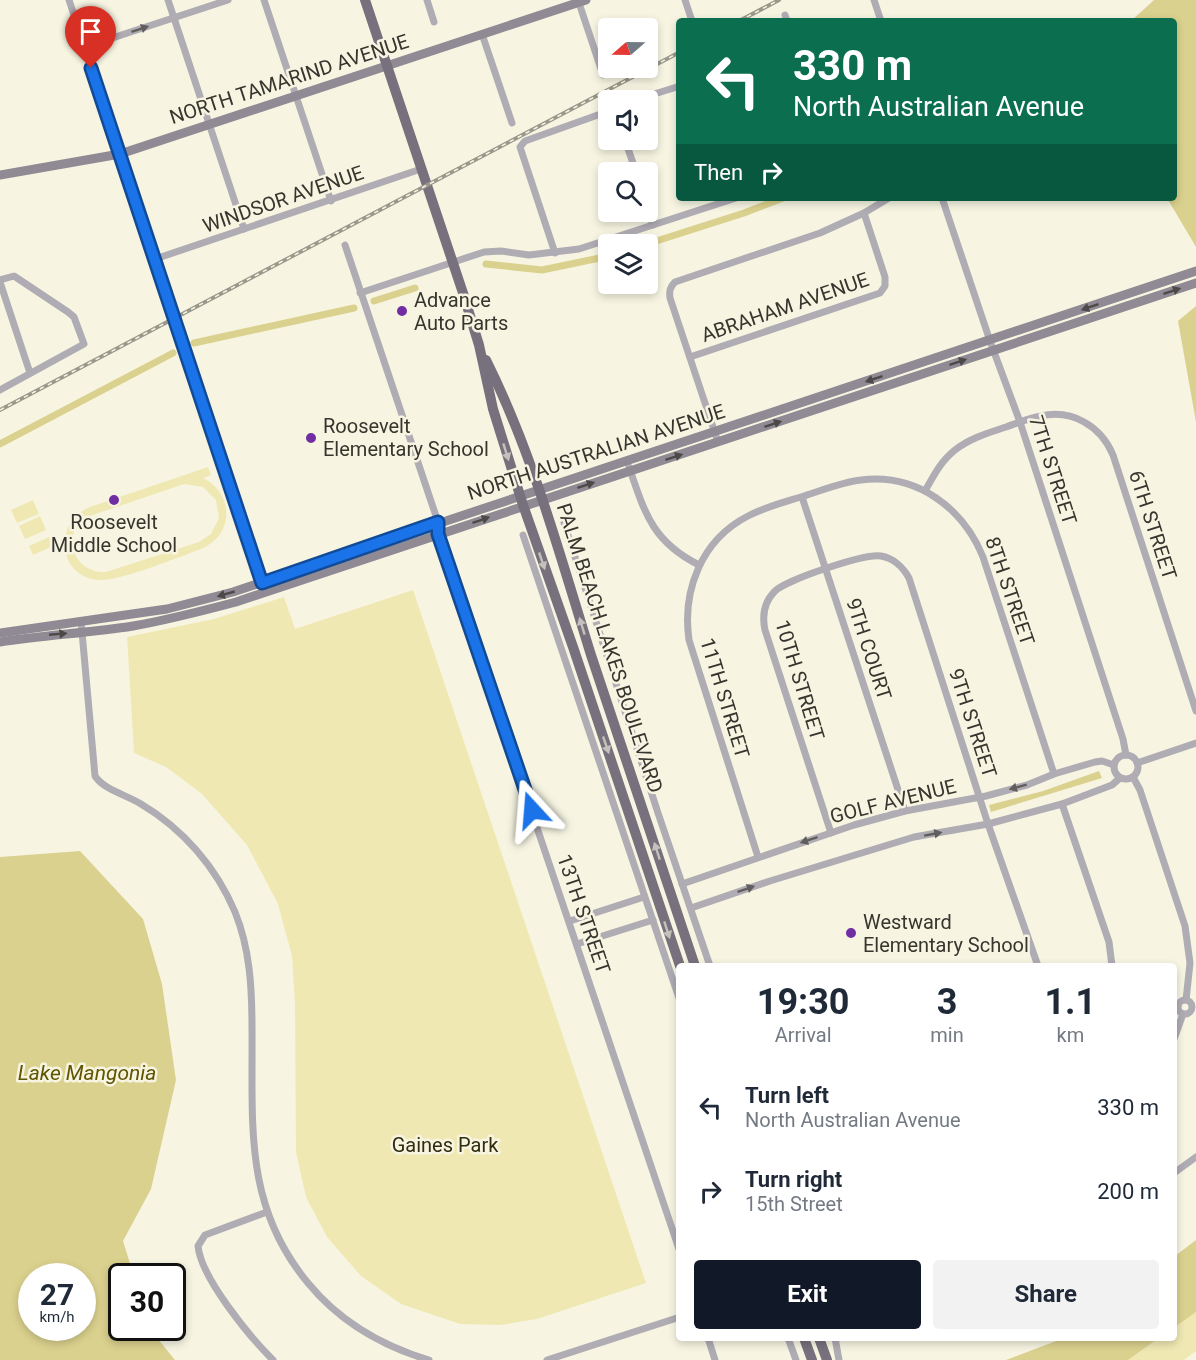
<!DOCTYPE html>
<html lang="en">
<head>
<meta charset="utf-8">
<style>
  body { margin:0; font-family:Roboto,sans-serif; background:#f2f2f3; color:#1f2937; height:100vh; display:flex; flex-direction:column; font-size:22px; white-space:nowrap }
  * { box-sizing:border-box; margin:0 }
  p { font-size:20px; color:#747a83 }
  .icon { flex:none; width:33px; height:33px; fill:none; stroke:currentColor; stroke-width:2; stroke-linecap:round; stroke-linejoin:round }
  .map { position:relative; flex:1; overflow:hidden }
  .sheet { position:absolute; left:676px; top:963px; width:501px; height:378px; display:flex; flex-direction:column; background:#fff; border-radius:6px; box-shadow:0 3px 9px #0003 }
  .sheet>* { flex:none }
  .guide { position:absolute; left:676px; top:18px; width:501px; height:183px; border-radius:6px; box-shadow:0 3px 9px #0003; background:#0b6e4f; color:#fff; overflow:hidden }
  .needle { width:39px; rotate:250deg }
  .buttons { position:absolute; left:598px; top:18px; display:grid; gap:12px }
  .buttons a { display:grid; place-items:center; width:60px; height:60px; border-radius:6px; background:#fff; box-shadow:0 3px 9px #0003; font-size:30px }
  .speed { position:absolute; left:18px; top:1263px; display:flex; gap:12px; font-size:30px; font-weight:700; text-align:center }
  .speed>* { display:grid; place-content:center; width:78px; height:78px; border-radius:50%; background:#fff; box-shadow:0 3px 9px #0003; line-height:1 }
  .speed small { font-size:15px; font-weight:400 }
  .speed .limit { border:3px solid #111; border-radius:9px; background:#fff; color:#111 }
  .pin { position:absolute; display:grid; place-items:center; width:51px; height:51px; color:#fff; margin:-62px -26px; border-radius:50% 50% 50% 0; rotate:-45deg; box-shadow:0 0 6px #0007 }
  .pin .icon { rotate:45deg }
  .me { position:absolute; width:66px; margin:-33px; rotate:341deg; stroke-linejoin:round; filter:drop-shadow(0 0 4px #0008) }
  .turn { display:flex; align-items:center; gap:21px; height:126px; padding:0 18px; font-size:27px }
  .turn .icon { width:78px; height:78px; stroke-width:2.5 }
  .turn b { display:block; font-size:42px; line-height:51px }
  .then { display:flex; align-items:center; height:57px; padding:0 18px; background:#0003; gap:12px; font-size:22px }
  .eta { display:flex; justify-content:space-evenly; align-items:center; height:102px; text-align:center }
  .eta b { font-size:36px; font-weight:700; line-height:42px }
  .cta { display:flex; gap:12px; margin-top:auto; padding:12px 18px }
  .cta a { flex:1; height:69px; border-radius:6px; background:#111827; color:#fff; font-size:24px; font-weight:700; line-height:69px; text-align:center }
  .cta a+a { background:#f2f2f3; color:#1f2937 }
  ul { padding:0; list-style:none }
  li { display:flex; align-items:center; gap:18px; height:84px; padding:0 18px }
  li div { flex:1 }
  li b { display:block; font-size:22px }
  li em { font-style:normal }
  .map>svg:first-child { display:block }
</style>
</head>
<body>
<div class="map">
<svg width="1196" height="1360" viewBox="0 0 1196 1360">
  <rect width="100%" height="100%" fill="#f7f5e2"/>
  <!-- green -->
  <g fill="#f0e8b3" fill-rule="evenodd">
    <path d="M208,467L211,475L203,478C234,493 235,535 201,549C179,557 118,582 98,580C57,576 53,522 90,507ZM184,484L203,487L216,500L219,518L211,534L199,542L106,572C76,574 60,539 84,518Z"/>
    <polygon points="33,500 39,514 17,523 11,510"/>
    <polygon points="40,516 46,530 25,539 19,526"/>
    <polygon points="49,537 53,546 33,555 29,546"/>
    <polygon points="413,590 646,1283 537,1319 500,1325 460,1324 401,1304 361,1276 327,1237 306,1197 296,1152 295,1005 292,956 278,904 247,845 202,794 166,767 134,753 127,637 214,619 284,597 295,629"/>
    <polygon points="1196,1312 1196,1351 1184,1360 1128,1360 1159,1338 1174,1338 1175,1327"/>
  </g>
  <!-- water -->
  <g fill="#dbd18e" fill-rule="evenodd">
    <polygon points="1154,0 1196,0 1196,247 1167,198 1174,198 1174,21 1131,21"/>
    <polygon points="1196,306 1196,422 1178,321"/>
    <polygon points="1099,771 1102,778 991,812 989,805 1043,791"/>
    <path d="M80,851L143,919L162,984L176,1080L151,1189L123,1241L134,1276H122V1328H149L175,1360H0V857ZM32,1276H82V1328H32Z"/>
    <polygon points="1196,1240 1196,1312 1175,1327 1175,1256"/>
    <polygon points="1064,1338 1159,1338 1128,1360 1006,1360"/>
  </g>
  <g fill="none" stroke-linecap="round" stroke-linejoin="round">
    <!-- canal -->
    <g stroke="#dbd18e" stroke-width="7">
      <polyline points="647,244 744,213 783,198"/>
      <polyline points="486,264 542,270 609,256"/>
      <polyline points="374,301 415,288"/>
      <polyline points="194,343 354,308"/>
      <polyline points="0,444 173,353"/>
    </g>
    <!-- street -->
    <g stroke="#b0acb4" stroke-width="7">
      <polyline points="69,0 264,587"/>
      <polyline points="168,0 244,229"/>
      <polyline points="264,0 331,201"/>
      <polyline points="427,0 434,22"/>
      <polyline points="578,0 603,75"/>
      <polyline points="685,0 692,21"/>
      <polyline points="874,0 881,21"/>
      <polyline points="785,15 787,21"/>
      <polyline points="482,34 512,123"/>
      <polyline points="85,47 228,0"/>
      <polyline points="635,100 680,86"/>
      <polyline points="625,140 636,172"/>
      <polyline points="942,198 990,341 1020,422 1123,739 1126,755"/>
      <polyline points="648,210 653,225"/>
      <polyline points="345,245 438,522 438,534 680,1252"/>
      <polyline points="555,253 520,147 525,141 609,111"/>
      <polyline points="155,259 421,169"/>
      <polyline points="0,280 14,276 68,312 74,317 84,344 0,390"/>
      <polyline points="0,282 30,373"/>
      <polyline points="360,293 484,252 501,251 529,255 579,249 736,198"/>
      <polyline points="690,357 880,293 885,286 885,277 864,213"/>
      <path d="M718,442L670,298C669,291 670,287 675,282L820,233L864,213L889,198"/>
      <path d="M629,467C645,514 653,542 699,565"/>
      <path d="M925,491C934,475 941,461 955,450C970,438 988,433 1006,427C1017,423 1029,418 1041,416C1072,409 1101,426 1113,455L1196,711"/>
      <polyline points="802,497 905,811"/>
      <polyline points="564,523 658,813 710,966"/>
      <polyline points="523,535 680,1001"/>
      <path d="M81,621L95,776C104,790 127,795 141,804C183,829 216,867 235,912C250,949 252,988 252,1028C253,1123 243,1205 308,1283C340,1322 382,1346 429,1360"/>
      <circle cx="1126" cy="767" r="12"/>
      <polyline points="1137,763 1196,743"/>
      <polyline points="1133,777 1140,790 1185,926 1190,963 1186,1000"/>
      <polyline points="1062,804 1109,942 1112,966"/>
      <path d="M831,833L765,630C762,616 764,602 775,591C786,580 865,553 881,556C893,558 903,567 909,578L988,824L1038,966"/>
      <path d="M758,857L689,640C682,591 701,540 748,516C765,507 785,502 804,496C823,490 842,482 861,480C917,473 963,508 983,557L1054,774"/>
      <polyline points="682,884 854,825 905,811 986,796 1027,785 1054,774 1095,762 1102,761 1114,765"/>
      <polyline points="691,908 770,881 914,837 988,824 1062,804 1112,785 1120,778"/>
      <polyline points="570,921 644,897"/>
      <polyline points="577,944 653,920"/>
      <circle cx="1185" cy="1007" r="7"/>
      <polyline points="1174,1039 1183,1014"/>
      <polyline points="1174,1173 1196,1157"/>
      <path d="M267,1212L205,1235L198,1246C201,1278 250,1337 273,1360"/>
      <polyline points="708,1338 715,1360"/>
      <polyline points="788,1338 796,1360"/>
      <polyline points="835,1338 839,1360"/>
      <polyline points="547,1360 680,1317"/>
    </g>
    <!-- secondary -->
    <g stroke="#8f8a94" stroke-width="9">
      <polyline points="0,175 120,154 586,0"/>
      <polyline points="0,633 167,609 233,592 1196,271"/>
      <path d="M0,642C44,635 89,633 133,626C168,620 202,611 236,602L1196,283"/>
    </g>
    <!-- primary -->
    <g stroke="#77717e" stroke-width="10">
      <polyline points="365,0 463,293 479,345 493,409 523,505 573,647 680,966"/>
      <path d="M486,360C533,454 560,556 591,655C625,759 661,862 695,966"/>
      <polyline points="804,1338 812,1360"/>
      <polyline points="819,1338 827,1360"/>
    </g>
    <defs>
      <g id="rail">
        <polyline points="739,21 779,0"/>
        <polyline points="0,410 680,52"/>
      </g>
    </defs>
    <!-- rail casing -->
    <use href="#rail" stroke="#9a988b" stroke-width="4"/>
    <!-- rail -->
    <use href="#rail" stroke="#f7f5e2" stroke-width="1.5" stroke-dasharray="4.5" stroke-linecap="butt"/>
  </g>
  <!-- one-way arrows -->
  <defs><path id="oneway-solid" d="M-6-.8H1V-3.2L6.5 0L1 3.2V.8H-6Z" transform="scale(1.5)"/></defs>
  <g fill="#615f5d">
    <use href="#oneway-solid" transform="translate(140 29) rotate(-18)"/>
    <use href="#oneway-solid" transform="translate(1018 787) rotate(165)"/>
    <use href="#oneway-solid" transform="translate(933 834) rotate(-10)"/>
    <use href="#oneway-solid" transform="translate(809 840) rotate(162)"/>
    <use href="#oneway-solid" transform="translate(746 889) rotate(-19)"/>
  </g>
  <g fill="#4c4a48">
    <use href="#oneway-solid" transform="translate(1172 291) rotate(-18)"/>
    <use href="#oneway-solid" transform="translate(1090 307) rotate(161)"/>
    <use href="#oneway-solid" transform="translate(958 362) rotate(-18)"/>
    <use href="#oneway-solid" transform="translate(874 379) rotate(162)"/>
    <use href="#oneway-solid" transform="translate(773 424) rotate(-18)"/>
    <use href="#oneway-solid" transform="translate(674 457) rotate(-18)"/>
    <use href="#oneway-solid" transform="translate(586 485) rotate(-18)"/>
    <use href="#oneway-solid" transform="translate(481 520) rotate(-19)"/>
    <use href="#oneway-solid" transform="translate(226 594) rotate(164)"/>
    <use href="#oneway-solid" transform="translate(58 634) rotate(-5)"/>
  </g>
  <g fill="#c4c0ba">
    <use href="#oneway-solid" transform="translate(506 452) rotate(72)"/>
    <use href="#oneway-solid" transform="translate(542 561) rotate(71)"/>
    <use href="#oneway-solid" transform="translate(582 626) rotate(-107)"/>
    <use href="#oneway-solid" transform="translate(606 745) rotate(71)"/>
    <use href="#oneway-solid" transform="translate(657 851) rotate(-108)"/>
    <use href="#oneway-solid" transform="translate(667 930) rotate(72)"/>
  </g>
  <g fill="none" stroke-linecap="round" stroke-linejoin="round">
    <defs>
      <polyline id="route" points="91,68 262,583 438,522 438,534 532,810"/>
    </defs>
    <!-- route casing -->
    <use href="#route" stroke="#114b97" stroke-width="15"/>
    <!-- route -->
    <use href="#route" stroke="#1a73e8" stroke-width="10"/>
  </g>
  <!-- markers -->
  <g fill="#712ea3" stroke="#f7f5e2" stroke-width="2">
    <circle cx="402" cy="311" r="6"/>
    <circle cx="311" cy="438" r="6"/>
    <circle cx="114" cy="500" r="6"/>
    <circle cx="851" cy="933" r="6"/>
  </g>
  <g text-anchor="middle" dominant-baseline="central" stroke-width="5" stroke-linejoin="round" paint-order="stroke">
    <!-- street labels -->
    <g font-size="20" fill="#36352e" stroke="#f7f5e2">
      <text transform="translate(289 79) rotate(-18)">NORTH TAMARIND AVENUE</text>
      <text transform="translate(283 199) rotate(-19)">WINDSOR AVENUE</text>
      <text transform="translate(785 307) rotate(-19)">ABRAHAM AVENUE</text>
      <text transform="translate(596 452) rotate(-18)">NORTH AUSTRALIAN AVENUE</text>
      <text transform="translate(1053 470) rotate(72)">7TH STREET</text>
      <text transform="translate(1153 525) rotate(72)">6TH STREET</text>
      <text transform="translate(1010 591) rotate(71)">8TH STREET</text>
      <text transform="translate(610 648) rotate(72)">PALM BEACH LAKES BOULEVARD</text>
      <text transform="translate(869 649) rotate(72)">9TH COURT</text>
      <text transform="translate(800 680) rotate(73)">10TH STREET</text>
      <text transform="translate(725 698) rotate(73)">11TH STREET</text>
      <text transform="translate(973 723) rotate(72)">9TH STREET</text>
      <text transform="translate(893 801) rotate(-14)">GOLF AVENUE</text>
      <text transform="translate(584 914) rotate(71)">13TH STREET</text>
    </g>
    <!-- poi labels -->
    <g font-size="20" fill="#36352e" stroke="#f7f5e2" text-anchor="start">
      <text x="414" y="300">Advance<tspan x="414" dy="23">Auto Parts</tspan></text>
      <text x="323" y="426">Roosevelt<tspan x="323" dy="23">Elementary School</tspan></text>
      <text x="114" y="522" text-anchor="middle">Roosevelt<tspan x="114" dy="23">Middle School</tspan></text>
      <text x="863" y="922">Westward<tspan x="863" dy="23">Elementary School</tspan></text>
    </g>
    <!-- park labels -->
    <g font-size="20" fill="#312d0e" stroke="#f7f5e2">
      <text x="445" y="1145">Gaines Park</text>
    </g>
    <!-- water labels -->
    <g font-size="21" font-style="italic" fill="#605500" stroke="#f7f5e2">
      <text x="87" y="1073">Lake Mangonia</text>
    </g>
  </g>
</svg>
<div class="buttons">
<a><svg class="needle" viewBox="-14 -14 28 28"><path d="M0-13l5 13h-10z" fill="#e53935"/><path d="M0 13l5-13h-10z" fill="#747a83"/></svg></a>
<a><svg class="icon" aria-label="sound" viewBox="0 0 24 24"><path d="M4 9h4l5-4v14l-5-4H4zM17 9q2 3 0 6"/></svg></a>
<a><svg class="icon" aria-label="search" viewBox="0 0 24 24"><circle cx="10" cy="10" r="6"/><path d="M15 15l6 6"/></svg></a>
<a><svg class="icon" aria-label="layers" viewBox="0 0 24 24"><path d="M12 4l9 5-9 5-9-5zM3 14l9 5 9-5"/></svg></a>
</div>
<div class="speed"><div>27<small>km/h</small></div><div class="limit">30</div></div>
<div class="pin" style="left:91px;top:68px;background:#d93025"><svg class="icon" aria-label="arrive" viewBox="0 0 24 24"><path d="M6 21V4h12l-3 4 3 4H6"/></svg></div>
<svg class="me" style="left:532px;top:810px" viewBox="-20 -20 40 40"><path d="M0-17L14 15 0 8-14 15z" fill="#1a73e8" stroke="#fff" stroke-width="4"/></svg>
<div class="guide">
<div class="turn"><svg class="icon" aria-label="left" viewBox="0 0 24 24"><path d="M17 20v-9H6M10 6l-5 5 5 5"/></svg><div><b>330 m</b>North Australian Avenue</div></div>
<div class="then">Then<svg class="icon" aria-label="right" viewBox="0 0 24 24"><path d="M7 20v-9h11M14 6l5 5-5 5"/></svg></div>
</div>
<section class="sheet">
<div class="eta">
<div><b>19:30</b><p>Arrival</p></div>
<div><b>3</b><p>min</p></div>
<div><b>1.1</b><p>km</p></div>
</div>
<ul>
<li><svg class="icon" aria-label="left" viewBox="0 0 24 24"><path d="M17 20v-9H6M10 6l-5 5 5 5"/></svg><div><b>Turn left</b><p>North Australian Avenue</p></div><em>330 m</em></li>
<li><svg class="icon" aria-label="right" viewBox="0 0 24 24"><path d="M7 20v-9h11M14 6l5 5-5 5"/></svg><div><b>Turn right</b><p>15th Street</p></div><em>200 m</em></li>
</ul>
<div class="cta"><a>Exit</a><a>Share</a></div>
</section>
</div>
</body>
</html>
